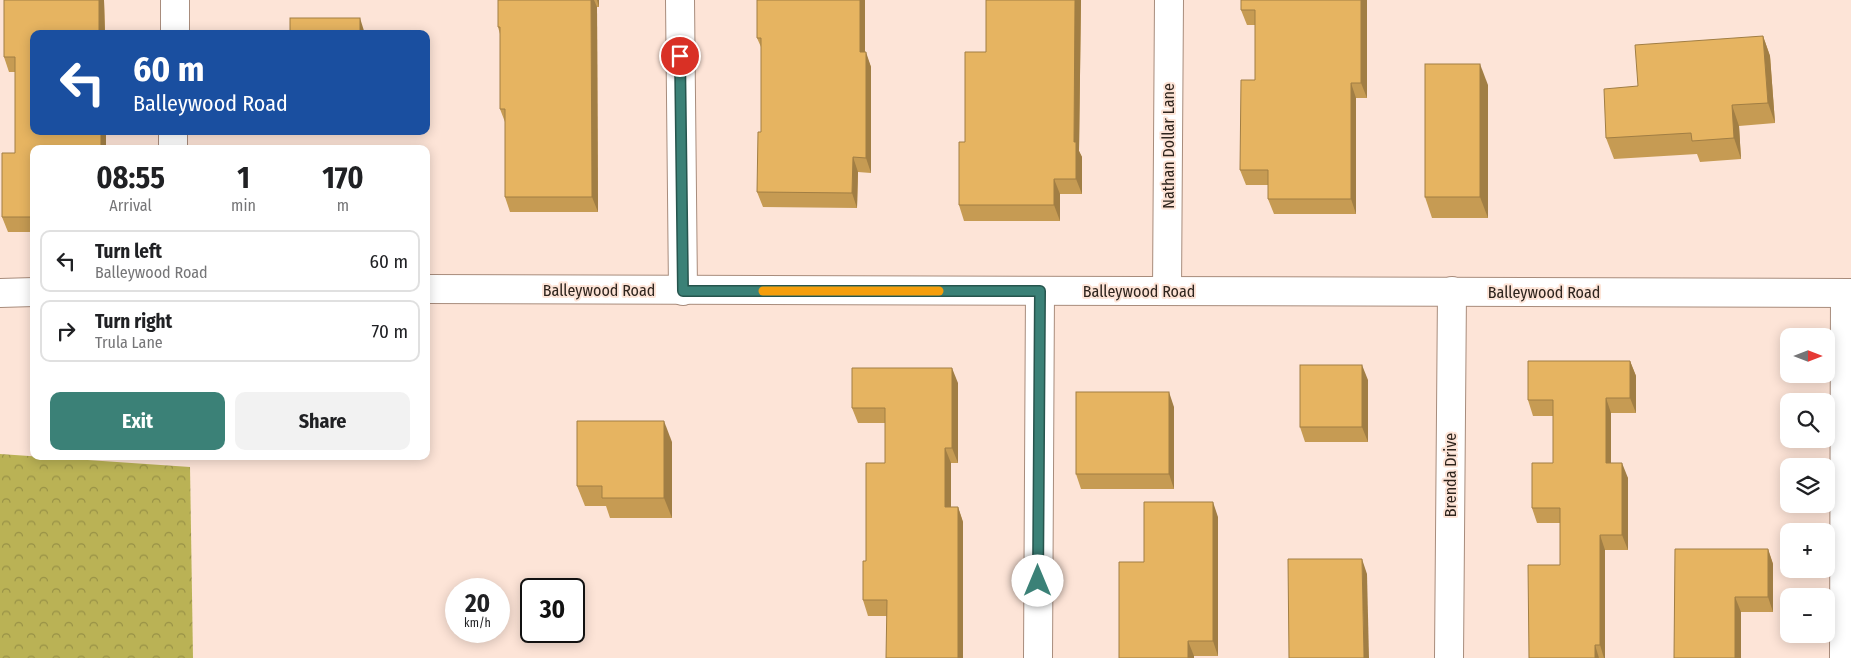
<!DOCTYPE html>
<html lang="en">
<head>
<meta charset="utf-8">
<style>
  body { margin:0; font-family:"Fira Sans Condensed",sans-serif; background:#f2f2f2; color:#202124; height:100vh; display:flex; flex-direction:column; font-size:19px; white-space:nowrap }
  * { box-sizing:border-box; margin:0 }
  p { font-size:16px; color:#757577 }
  .icon { flex:none; width:28px; height:28px; fill:none; stroke:currentColor; stroke-width:2; stroke-linecap:round; stroke-linejoin:round }
  .map { position:relative; flex:1; overflow:hidden }
  .drawer { position:absolute; left:30px; top:145px; width:400px; height:315px; display:flex; flex-direction:column; background:#fff; border-radius:10px; box-shadow:0 2px 12px #0003 }
  .drawer>* { flex:none }
  .banner { position:absolute; left:30px; top:30px; width:400px; height:105px; border-radius:10px; box-shadow:0 2px 12px #0003; background:#1a4fa0; color:#fff; overflow:hidden }
  .needle { width:32px; rotate:90deg }
  .fabs { position:absolute; left:1780px; top:328px; display:grid; gap:10px }
  .fabs a { display:grid; place-items:center; width:55px; height:55px; border-radius:10px; background:#fff; box-shadow:0 2px 12px #0003; font-size:25px }
  .speed { position:absolute; left:445px; top:578px; display:flex; gap:10px; font-size:25px; font-weight:700; text-align:center }
  .speed>* { display:grid; place-content:center; width:65px; height:65px; border-radius:50%; background:#fff; box-shadow:0 2px 12px #0003; line-height:1 }
  .speed small { font-size:12px; font-weight:400 }
  .speed .limit { border:2px solid #111; border-radius:8px; background:#fff; color:#111 }
  .pin { position:absolute; display:grid; place-items:center; width:42px; height:42px; color:#fff; margin:-21px; border:2px solid #fff; border-radius:50%; box-shadow:0 1px 5px #0007 }
  .me { position:absolute; width:55px; margin:-28px; rotate:0deg; stroke-linejoin:round; filter:drop-shadow(0 0 4px #0008) }
  .turn { display:flex; align-items:center; gap:18px; height:105px; padding:0 20px; font-size:22px }
  .turn .icon { width:65px; height:65px; stroke-width:2.5 }
  .turn b { display:block; font-size:35px; line-height:42px }
  .eta { display:flex; justify-content:space-evenly; align-items:center; height:85px; text-align:center }
  .eta b { font-size:30px; font-weight:700; line-height:35px }
  .cta { display:flex; gap:10px; margin-top:auto; padding:10px 20px }
  .cta a { flex:1; height:58px; border-radius:10px; background:#3b8177; color:#fff; font-size:20px; font-weight:700; line-height:58px; text-align:center }
  .cta a+a { background:#f2f2f2; color:#202124 }
  ul { padding:0; list-style:none }
  li { display:flex; align-items:center; gap:15px; height:62px; margin:0 10px 8px; padding:0 10px; border:2px solid #e0e0e0; border-radius:10px }
  li div { flex:1 }
  li b { display:block; font-size:19px }
  li em { font-style:normal }
  .map>svg:first-child { display:block }
</style>
</head>
<body>
<div class="map">
<svg width="1851" height="658" viewBox="0 0 1851 658">
  <defs>
    <pattern id="forest-crowns" width="20" height="18" patternUnits="userSpaceOnUse" patternTransform="scale(1.25)"><rect width="20" height="18" fill="#bab255"/><path d="M2 6a3 3 0 1 1 6 0M12 15a3 3 0 1 1 6 0" fill="none" stroke="#989146"/></pattern>
  </defs>
  <rect width="100%" height="100%" fill="#fde4d7"/>
  <!-- forest -->
  <polygon fill="url(#forest-crowns)" points="0,454 190,467 193,658 0,658"/>
  <g fill="none" stroke-linecap="round" stroke-linejoin="round">
    <defs>
      <g id="street">
        <polyline points="680,0 683,291"/>
        <polyline points="1167,291 1169,0"/>
        <polyline points="0,293 34,292"/>
        <polyline points="1038,658 1040,291"/>
        <polyline points="1449,658 1452,291"/>
        <polyline points="1844,658 1845,293"/>
      </g>
      <g id="secondary">
        <polyline points="175,34 175,0"/>
        <polyline points="173,149 173,131"/>
        <polyline points="426,289 1851,293"/>
      </g>
    </defs>
    <!-- street casing -->
    <use href="#street" stroke="#a88c7c" stroke-width="30"/>
    <!-- secondary casing -->
    <use href="#secondary" stroke="#a88c7c" stroke-width="30"/>
    <!-- street -->
    <use href="#street" stroke="#fff" stroke-width="28"/>
    <!-- secondary -->
    <use href="#secondary" stroke="#fff" stroke-width="28"/>
  </g>
  <!-- wall -->
  <g fill="#c69b53">
    <polygon points="4,0 104,0 105,34 34,131 106,131 106,149 34,149 34,232 8,232 2,217 15,153 15,72 9,72 4,57"/>
    <polygon points="498,0 599,0 599,7 597,7 598,212 510,212 505,197 505,122 500,109 500,34 498,27"/>
    <polygon points="865,0 865,52 871,67 871,173 858,172 857,208 763,207 757,192 761,132 761,47 757,38"/>
    <polygon points="986,0 1081,0 1079,151 1082,157 1082,194 1060,194 1060,221 964,221 959,205 986,52"/>
    <polygon points="1367,0 1367,98 1356,98 1356,214 1274,214 1268,199 1268,185 1246,185 1240,170 1255,80 1255,25 1247,25 1241,10"/>
    <polygon points="1763,36 1770,56 1775,123 1739,126 1741,159 1700,162 1697,154 1614,159 1606,138 1638,86"/>
    <polygon points="1488,85 1488,218 1432,218 1425,197"/>
    <polygon points="1630,361 1636,376 1636,413 1611,413 1611,463 1628,478 1628,550 1605,550 1605,658 1529,658 1560,565 1560,523 1537,523 1532,508 1553,463 1553,416 1533,416 1528,400"/>
    <polygon points="1368,380 1368,442 1305,442 1300,427"/>
    <polygon points="958,383 958,463 951,463 951,507 958,507 963,522 963,658 886,616 868,616 863,600 866,561 885,463 885,423 858,423 852,408"/>
    <polygon points="1174,407 1174,489 1081,489 1076,474"/>
    <polygon points="672,442 672,518 610,518 606,506 585,506 577,486"/>
    <polygon points="1218,517 1218,656 1194,656 1194,658 1144,562"/>
    <polygon points="1768,549 1773,564 1773,612 1741,612 1741,658 1674,658"/>
  </g>
  <!-- shaded-wall -->
  <g fill="#a17e44">
    <polygon points="99,0 104,0 105,34 99,34"/>
    <polygon points="591,0 594,0 597,7 598,212 592,197"/>
    <polygon points="597,0 599,0 599,7"/>
    <polygon points="860,0 865,0 865,67 860,52"/>
    <polygon points="1075,0 1081,0 1079,151 1082,157 1082,194 1076,179 1074,142"/>
    <polygon points="1361,0 1367,0 1367,98 1361,83"/>
    <polygon points="360,18 365,34 360,34"/>
    <polygon points="1763,36 1770,56 1775,123 1768,103"/>
    <polygon points="866,52 871,67 871,173 866,158"/>
    <polygon points="1480,64 1488,85 1488,218 1480,197"/>
    <polygon points="1351,83 1356,98 1356,214 1351,199"/>
    <polygon points="1732,105 1739,126 1741,159 1734,138"/>
    <rect x="101" y="131" width="5" height="18"/>
    <polygon points="853,157 858,172 857,208 852,193"/>
    <polygon points="1054,179 1060,194 1060,221 1054,205"/>
    <polygon points="1630,361 1636,376 1636,413 1630,398"/>
    <polygon points="1362,365 1368,380 1368,442 1362,427"/>
    <polygon points="952,368 958,383 958,463 952,448"/>
    <polygon points="1169,392 1174,407 1174,489 1169,474"/>
    <polygon points="1606,398 1611,413 1611,478 1606,463"/>
    <polygon points="664,421 672,442 672,518 664,498"/>
    <polygon points="945,448 951,463 951,522 945,507"/>
    <polygon points="1622,463 1628,478 1628,550 1622,535"/>
    <polygon points="1213,502 1218,517 1218,656 1213,641"/>
    <polygon points="958,507 963,522 963,658 958,658"/>
    <polygon points="1600,535 1605,550 1605,658 1604,658 1600,645"/>
    <polygon points="1768,549 1773,564 1773,612 1768,597"/>
    <polygon points="1362,559 1367,574 1369,658 1364,658"/>
    <polygon points="1735,597 1741,612 1741,658 1735,658"/>
    <polygon points="1188,641 1194,656 1194,658 1188,658"/>
    <polygon points="1595,645 1599,658 1595,658"/>
  </g>
  <!-- building -->
  <g fill="#e6b461" stroke="#a17e44">
    <polygon points="4,0 99,0 99,34 34,34 34,131 101,131 101,149 34,149 34,217 2,217 2,153 15,153 15,57 4,57"/>
    <polygon points="498,0 591,0 592,197 505,197 505,109 500,109 500,27 498,27"/>
    <polygon points="757,0 860,0 860,52 866,52 866,158 853,157 852,193 757,192 758,132 761,132 761,38 757,38"/>
    <polygon points="986,0 1075,0 1074,142 1076,142 1076,179 1054,179 1054,205 959,205 959,142 965,142 965,52 986,52"/>
    <polygon points="1241,0 1361,0 1361,83 1351,83 1351,199 1268,199 1268,170 1240,170 1241,80 1255,80 1255,10 1241,10"/>
    <rect x="290" y="18" width="70" height="16"/>
    <polygon points="1763,36 1768,103 1732,105 1734,138 1692,141 1691,133 1606,138 1604,89 1638,86 1635,45"/>
    <rect x="1425" y="64" width="55" height="133"/>
    <polygon points="1528,361 1630,361 1630,398 1606,398 1606,463 1622,463 1622,535 1600,535 1600,645 1595,645 1595,658 1529,658 1528,565 1560,565 1560,508 1532,508 1532,463 1553,463 1553,400 1528,400"/>
    <rect x="1300" y="365" width="62" height="62"/>
    <polygon points="852,368 952,368 952,448 945,448 945,507 958,507 958,658 886,658 887,600 863,600 863,561 866,561 866,463 885,463 885,408 852,408"/>
    <rect x="1076" y="392" width="93" height="82"/>
    <polygon points="577,421 664,421 664,498 602,498 602,486 577,486"/>
    <polygon points="1144,502 1213,502 1213,641 1188,641 1188,658 1119,658 1119,562 1144,562"/>
    <polygon points="1675,549 1768,549 1768,597 1735,597 1735,658 1674,658"/>
    <polygon points="1288,559 1362,559 1364,658 1289,658"/>
  </g>
  <g fill="none" stroke-linecap="round" stroke-linejoin="round">
    <defs>
      <polyline id="route" points="680,56 683,291 1040,291 1038,581"/>
    </defs>
    <!-- route casing -->
    <use href="#route" stroke="#26544d" stroke-width="12"/>
    <!-- route -->
    <use href="#route" stroke="#3b8177" stroke-width="9"/>
    <!-- slow -->
    <polyline stroke="#f59e0b" stroke-width="9" points="763,291 939,291"/>
  </g>
  <g text-anchor="middle" dominant-baseline="central" stroke-width="4" stroke-linejoin="round" paint-order="stroke">
    <!-- street labels -->
    <g font-size="16" fill="#2e241d" stroke="#fde4d7">
      <text transform="translate(1168 146) rotate(-90)">Nathan Dollar Lane</text>
      <text x="599" y="290">Balleywood Road</text>
      <text x="1139" y="291">Balleywood Road</text>
      <text x="1544" y="292">Balleywood Road</text>
      <text transform="translate(1450 475) rotate(-90)">Brenda Drive</text>
    </g>
  </g>
</svg>
<div class="fabs">
<a><svg class="needle" viewBox="-14 -14 28 28"><path d="M0-13l5 13h-10z" fill="#e53935"/><path d="M0 13l5-13h-10z" fill="#757577"/></svg></a>
<a><svg class="icon" aria-label="search" viewBox="0 0 24 24"><circle cx="10" cy="10" r="6"/><path d="M15 15l6 6"/></svg></a>
<a><svg class="icon" aria-label="layers" viewBox="0 0 24 24"><path d="M12 4l9 5-9 5-9-5zM3 14l9 5 9-5"/></svg></a>
<a>+</a>
<a>−</a>
</div>
<div class="speed"><div>20<small>km/h</small></div><div class="limit">30</div></div>
<div class="pin" style="left:680px;top:56px;background:#d93025"><svg class="icon" aria-label="arrive" viewBox="0 0 24 24"><path d="M6 21V4h12l-3 4 3 4H6"/></svg></div>
<svg class="me" style="left:1038px;top:581px" viewBox="-20 -20 40 40"><circle r="19" fill="#fff"/><path d="M0-13L10 11 0 6-10 11z" fill="#3b8177"/></svg>
<div class="banner">
<div class="turn"><svg class="icon" aria-label="left" viewBox="0 0 24 24"><path d="M17 20v-9H6M10 6l-5 5 5 5"/></svg><div><b>60 m</b>Balleywood Road</div></div>
</div>
<section class="drawer">
<div class="eta">
<div><b>08:55</b><p>Arrival</p></div>
<div><b>1</b><p>min</p></div>
<div><b>170</b><p>m</p></div>
</div>
<ul>
<li><svg class="icon" aria-label="left" viewBox="0 0 24 24"><path d="M17 20v-9H6M10 6l-5 5 5 5"/></svg><div><b>Turn left</b><p>Balleywood Road</p></div><em>60 m</em></li>
<li><svg class="icon" aria-label="right" viewBox="0 0 24 24"><path d="M7 20v-9h11M14 6l5 5-5 5"/></svg><div><b>Turn right</b><p>Trula Lane</p></div><em>70 m</em></li>
</ul>
<div class="cta"><a>Exit</a><a>Share</a></div>
</section>
</div>
</body>
</html>
